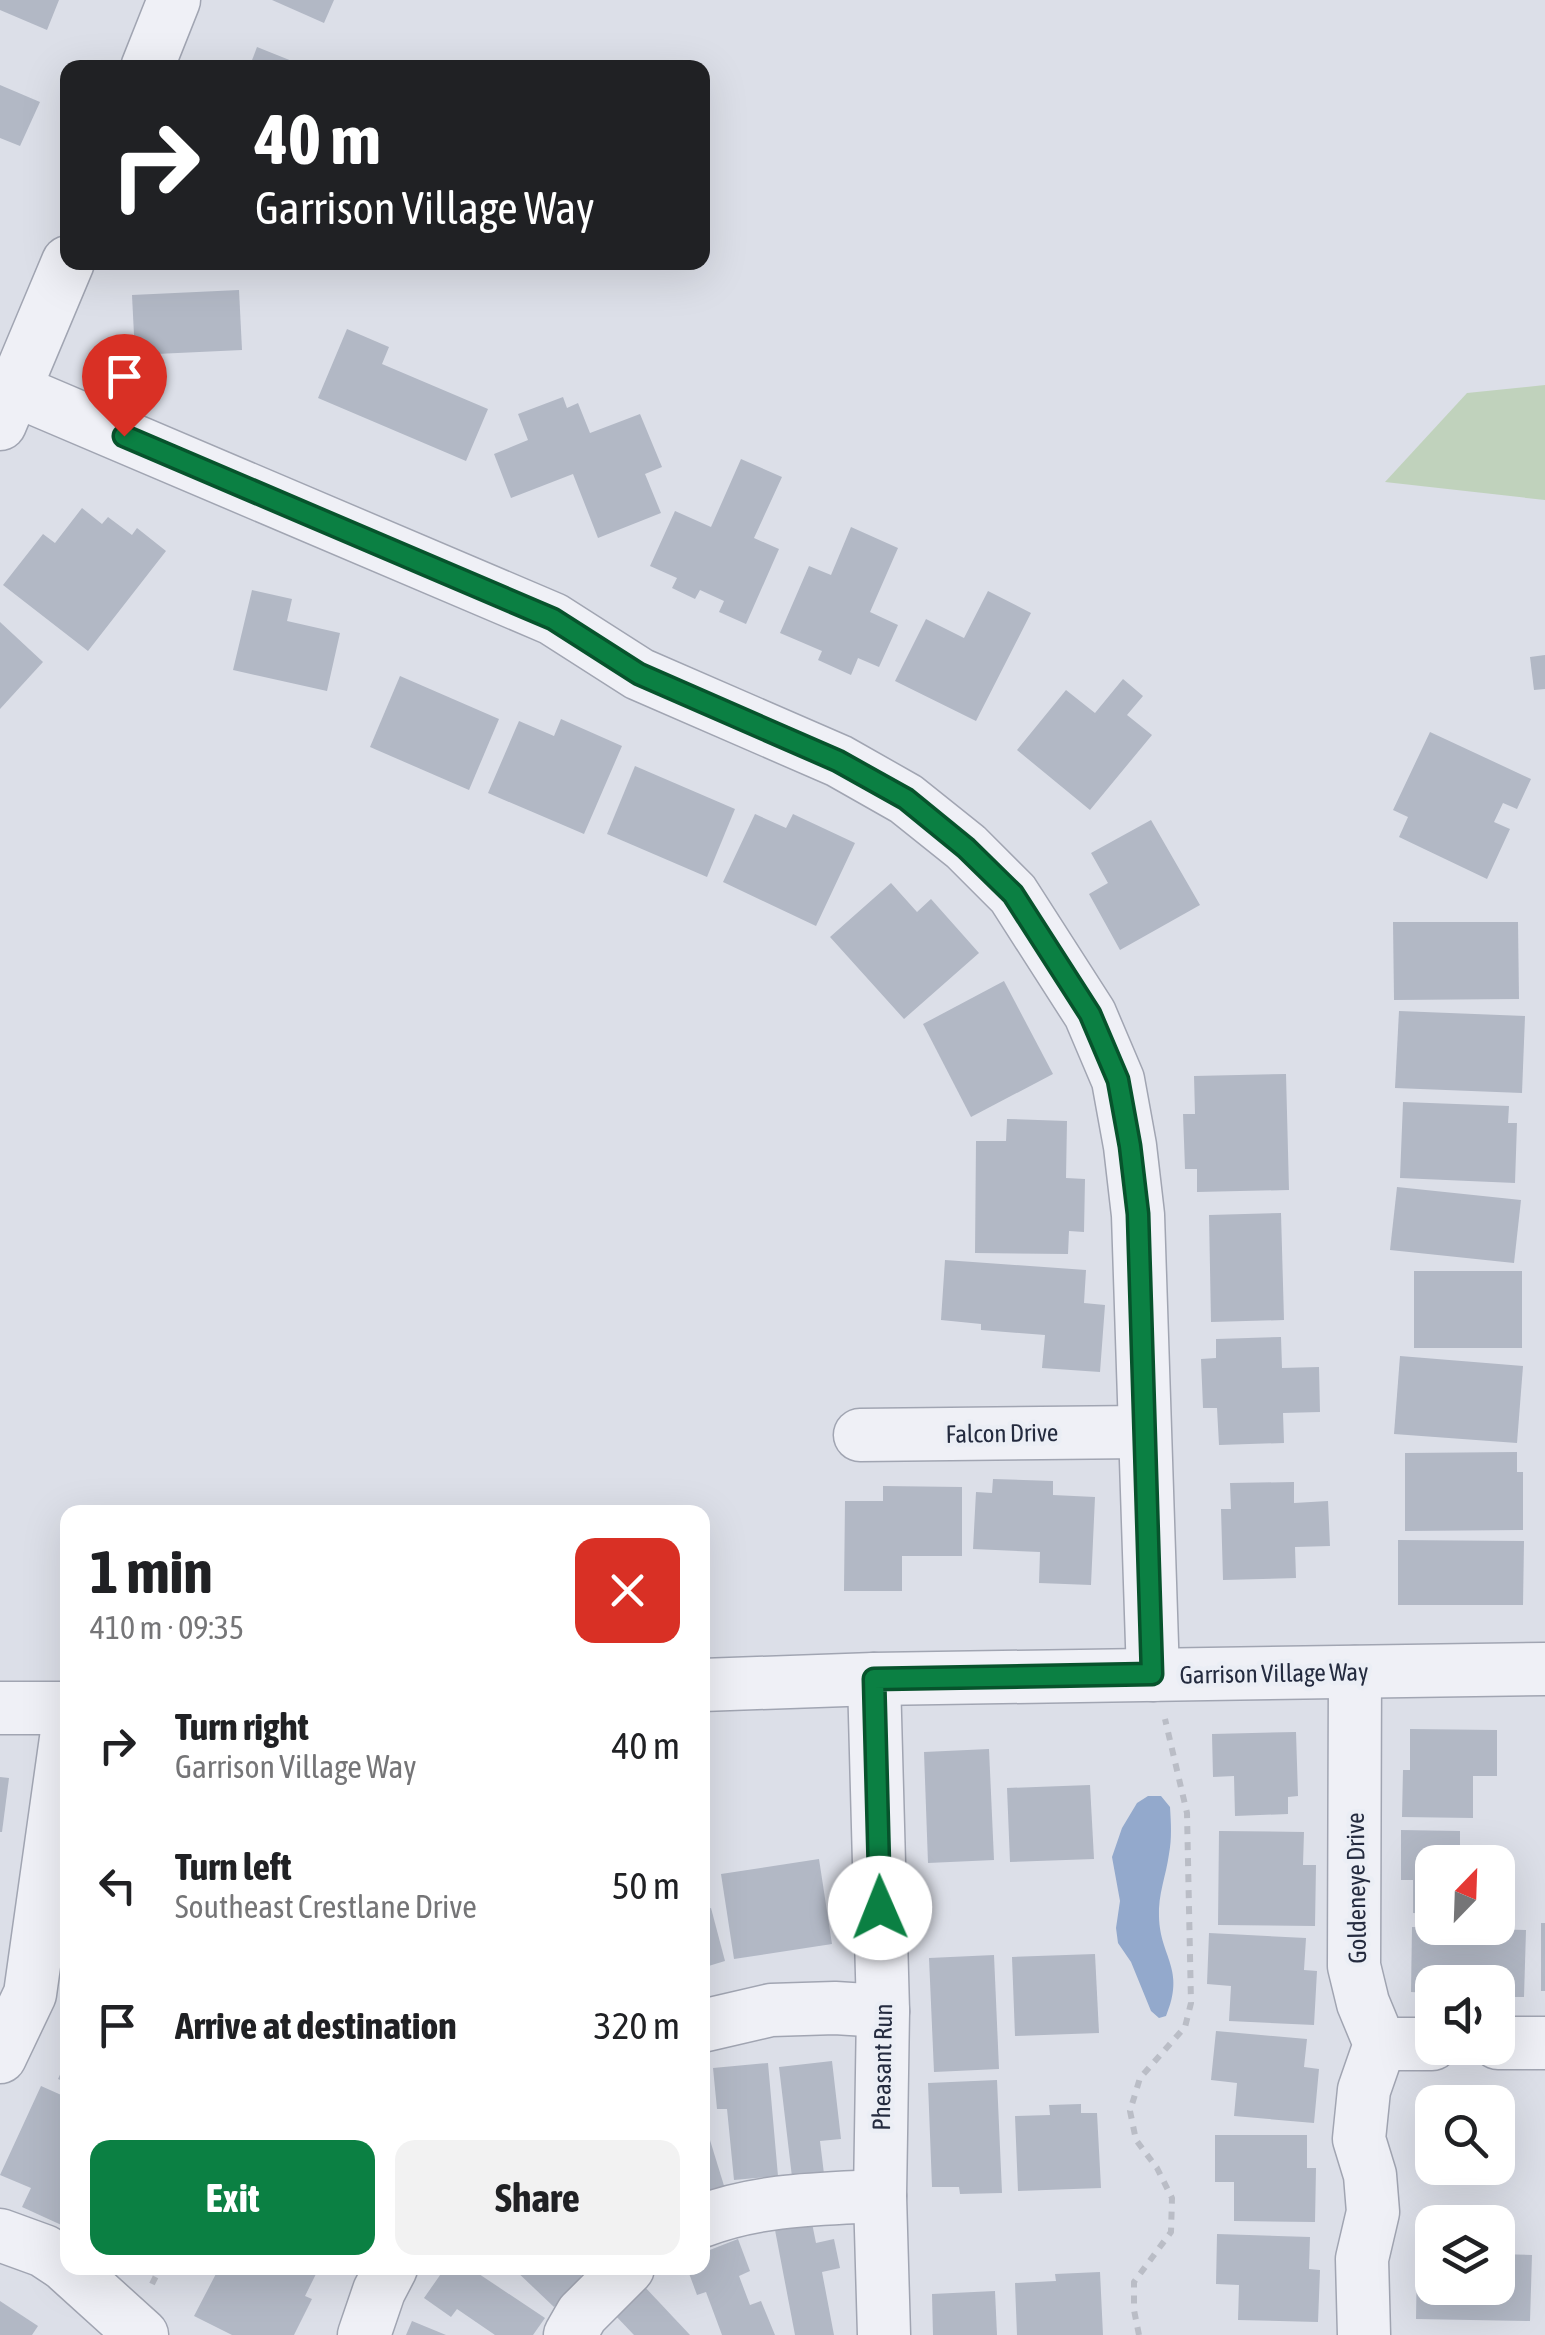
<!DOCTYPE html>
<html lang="en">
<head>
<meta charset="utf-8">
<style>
  body { margin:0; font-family:"Asap Condensed",sans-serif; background:#f2f2f2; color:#202124; height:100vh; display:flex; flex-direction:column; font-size:38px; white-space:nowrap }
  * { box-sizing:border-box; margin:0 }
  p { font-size:32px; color:#757577 }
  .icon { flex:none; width:55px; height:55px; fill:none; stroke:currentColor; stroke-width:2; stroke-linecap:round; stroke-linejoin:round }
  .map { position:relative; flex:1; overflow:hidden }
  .drawer { position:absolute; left:60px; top:1505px; width:650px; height:770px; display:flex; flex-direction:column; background:#fff; border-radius:20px; box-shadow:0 10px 40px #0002 }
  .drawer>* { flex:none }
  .hud { position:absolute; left:60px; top:60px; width:650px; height:210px; border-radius:20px; box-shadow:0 10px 40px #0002; background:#202124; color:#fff; overflow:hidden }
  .needle { width:65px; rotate:23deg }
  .controls { position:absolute; left:1415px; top:1845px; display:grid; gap:20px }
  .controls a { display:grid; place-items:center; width:100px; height:100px; border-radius:20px; background:#fff; box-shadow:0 10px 40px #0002; font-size:50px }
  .pin { position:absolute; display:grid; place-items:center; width:85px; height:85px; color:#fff; margin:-102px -42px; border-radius:50% 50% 50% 0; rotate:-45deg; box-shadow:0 0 10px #0007 }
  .pin .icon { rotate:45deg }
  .me { position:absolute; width:110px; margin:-55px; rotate:359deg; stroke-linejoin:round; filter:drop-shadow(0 0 8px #0008) }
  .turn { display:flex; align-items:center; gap:35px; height:210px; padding:0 30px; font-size:45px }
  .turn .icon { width:130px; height:130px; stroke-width:2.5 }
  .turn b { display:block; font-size:70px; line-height:85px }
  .round { display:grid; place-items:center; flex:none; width:105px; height:105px; border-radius:20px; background:#f2f2f2 }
  .summary { display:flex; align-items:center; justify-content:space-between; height:170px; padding:0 30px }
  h1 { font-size:60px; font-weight:700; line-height:75px }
  .primary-button { display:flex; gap:20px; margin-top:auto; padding:20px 30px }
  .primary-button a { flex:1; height:115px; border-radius:20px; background:#0b8043; color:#fff; font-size:40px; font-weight:700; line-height:115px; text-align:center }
  .primary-button a+a { background:#f2f2f2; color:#202124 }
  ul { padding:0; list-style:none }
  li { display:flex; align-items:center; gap:30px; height:140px; padding:0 30px }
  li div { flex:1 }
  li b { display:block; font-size:38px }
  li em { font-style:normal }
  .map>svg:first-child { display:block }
</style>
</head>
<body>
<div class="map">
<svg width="1545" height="2335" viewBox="0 0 1545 2335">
  <rect width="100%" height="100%" fill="#dcdfe8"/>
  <!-- green -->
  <polygon fill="#c0d2bc" points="1545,385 1545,500 1385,482 1467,393"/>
  <!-- water -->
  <path fill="#93a9cc" d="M1148,1796H1161L1170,1807C1171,1823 1172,1839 1169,1854C1166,1876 1158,1894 1159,1917C1160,1957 1186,1969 1166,2016L1159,2018L1151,2011L1131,1962L1118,1943L1116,1928L1120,1901L1112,1857L1122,1828L1137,1803Z"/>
  <!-- building -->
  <g fill="#b2b8c5">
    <polygon points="0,0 59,0 47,30 0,10"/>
    <polygon points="272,0 334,0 324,23"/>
    <polygon points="257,47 307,67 307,68 249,68"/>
    <polygon points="0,85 40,102 20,146 0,138"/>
    <polygon points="239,290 242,350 135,355 132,295"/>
    <polygon points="347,329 389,347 382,364 488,409 466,461 318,398"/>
    <polygon points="563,397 567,408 578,403 590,433 640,414 662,467 645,474 661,513 598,538 573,474 511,498 494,454 528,440 518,414"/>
    <polygon points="741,459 782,477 754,538 779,549 746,624 719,612 724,601 700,590 695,599 672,588 677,578 650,566 675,511 711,527"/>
    <polygon points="82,508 102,524 108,517 132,535 137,528 166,551 88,651 3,585 43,534 55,543"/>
    <polygon points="851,527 898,548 870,612 898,625 879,667 858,658 851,675 818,660 822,651 780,633 809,566 831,575"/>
    <polygon points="252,590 292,599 287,621 340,633 327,691 233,670"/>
    <polygon points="988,591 1031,613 976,721 895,681 926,619 964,638"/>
    <polygon points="0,622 43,662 0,709"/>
    <polygon points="1545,655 1545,689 1534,690 1530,657"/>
    <polygon points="400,676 499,719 469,790 370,747"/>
    <polygon points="1123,679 1143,696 1127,715 1152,735 1090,810 1017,750 1066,690 1095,713"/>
    <polygon points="561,719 622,746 584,834 488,793 519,721 554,736"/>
    <polygon points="1430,732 1531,779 1517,809 1503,803 1494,822 1510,829 1487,879 1399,837 1408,817 1393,810"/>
    <polygon points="635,766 735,809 707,877 607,834"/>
    <polygon points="755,814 786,828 793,814 855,843 816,926 723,882"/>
    <polygon points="1151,820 1200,905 1120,950 1089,894 1108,883 1091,853"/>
    <polygon points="891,883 917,912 931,899 979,953 904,1019 830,937"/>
    <polygon points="1393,922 1518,922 1519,999 1394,1000"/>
    <polygon points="1004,981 1053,1074 971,1117 923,1024"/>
    <polygon points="1399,1011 1525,1016 1522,1093 1395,1088"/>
    <polygon points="1286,1074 1289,1190 1197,1192 1197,1169 1185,1169 1183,1114 1195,1114 1194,1076"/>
    <polygon points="1403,1102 1509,1106 1508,1123 1517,1123 1515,1183 1400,1178"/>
    <polygon points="1007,1119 1067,1121 1066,1178 1085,1179 1084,1232 1069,1231 1068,1254 975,1253 976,1141 1006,1141"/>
    <polygon points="1397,1187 1521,1200 1514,1263 1390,1250"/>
    <polygon points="1281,1213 1284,1320 1211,1322 1209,1215"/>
    <polygon points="945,1260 1086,1270 1084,1303 1105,1305 1100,1372 1042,1368 1045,1335 981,1330 981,1324 941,1320"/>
    <rect x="1414" y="1271" width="108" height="77"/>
    <polygon points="1281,1337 1282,1368 1319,1367 1320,1412 1283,1413 1284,1443 1219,1445 1217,1408 1203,1408 1201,1359 1216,1358 1216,1339"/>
    <polygon points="1400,1356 1523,1366 1517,1443 1394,1434"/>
    <polygon points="1517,1452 1517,1472 1523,1472 1523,1530 1405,1531 1405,1453"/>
    <polygon points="993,1479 1053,1481 1053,1495 1095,1497 1091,1585 1039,1583 1040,1552 973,1549 976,1492 992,1493"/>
    <polygon points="1294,1482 1294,1503 1328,1501 1330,1546 1295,1547 1296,1578 1223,1580 1221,1509 1231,1509 1230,1483"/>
    <polygon points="883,1486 962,1487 962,1556 902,1556 902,1591 844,1591 845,1501 883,1501"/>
    <polygon points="1398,1540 1524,1541 1523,1605 1398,1605"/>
    <polygon points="1410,1729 1497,1730 1497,1776 1473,1776 1473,1818 1402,1817 1403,1770 1410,1770"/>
    <polygon points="1296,1732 1298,1796 1288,1797 1288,1814 1235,1816 1234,1776 1213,1777 1212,1734"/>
    <polygon points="989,1749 994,1860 928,1863 924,1752"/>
    <polygon points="0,1777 9,1778 2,1832 0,1832"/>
    <polygon points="1090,1785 1094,1859 1010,1862 1007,1788"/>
    <polygon points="1401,1830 1460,1831 1460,1862 1432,1862 1432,1914 1413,1913 1413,1880 1401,1880"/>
    <polygon points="1219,1831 1304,1832 1303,1865 1316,1865 1315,1926 1218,1925"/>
    <polygon points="819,1859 832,1944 734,1959 721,1874"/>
    <polygon points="711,1908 725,1961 702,1968 702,1910"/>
    <rect x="1541" y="1923" width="4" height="68"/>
    <polygon points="1412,1927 1526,1930 1524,1997 1498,1997 1498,1982 1432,1982 1432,1993 1411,1992"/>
    <polygon points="1209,1933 1306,1938 1304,1970 1317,1971 1314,2025 1229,2021 1231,1986 1207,1984"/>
    <polygon points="1095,1954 1099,2033 1015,2036 1012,1957"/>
    <polygon points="994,1955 999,2069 934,2072 929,1958"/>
    <polygon points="1216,2031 1307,2039 1304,2067 1319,2069 1314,2123 1234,2116 1237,2083 1211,2080"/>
    <polygon points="68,2057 68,2083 58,2079"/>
    <polygon points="832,2061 841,2139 820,2141 824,2174 792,2177 779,2067"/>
    <polygon points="768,2063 778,2176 734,2180 727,2109 717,2109 713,2068"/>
    <polygon points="997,2080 1002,2193 960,2194 959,2187 932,2187 928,2083"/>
    <polygon points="41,2086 68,2098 68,2228 22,2207 31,2188 0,2175"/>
    <polygon points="1081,2104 1081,2113 1097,2113 1101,2188 1018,2191 1015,2116 1050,2115 1049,2105"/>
    <polygon points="702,2114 725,2189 702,2196"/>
    <polygon points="1215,2135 1307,2135 1307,2168 1316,2168 1315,2222 1234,2221 1234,2182 1215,2182"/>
    <polygon points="812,2223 816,2243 834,2239 840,2268 822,2272 834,2335 795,2335 775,2230"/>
    <polygon points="1217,2234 1310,2237 1309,2269 1320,2270 1318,2322 1238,2320 1239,2285 1216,2284"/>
    <polygon points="738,2239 750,2271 739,2276 750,2305 761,2301 775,2335 722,2335 706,2292 697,2295 687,2268 702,2268 702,2253"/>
    <polygon points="1498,2254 1532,2255 1530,2321 1416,2319 1417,2256 1432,2257 1432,2288 1498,2288"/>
    <polygon points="219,2268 319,2268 305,2296 312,2299 294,2335 232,2335 194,2316"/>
    <polygon points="445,2268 470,2268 545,2318 533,2335 495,2335 457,2309 451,2317 424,2298"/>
    <polygon points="513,2268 574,2268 583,2277 554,2307"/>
    <polygon points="1100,2272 1103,2335 1017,2335 1015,2283 1056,2281 1055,2274"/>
    <polygon points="643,2285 690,2335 634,2335 613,2313"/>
    <polygon points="995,2291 997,2335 933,2335 932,2294"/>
    <polygon points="0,2301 38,2326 32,2335 0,2335"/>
    <polygon points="412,2321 446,2335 406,2335"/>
  </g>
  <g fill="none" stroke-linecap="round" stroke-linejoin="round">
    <defs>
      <g id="minor">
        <polyline points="147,68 174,0"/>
        <polyline points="17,391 553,619 639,674 839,761 906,799 966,847 1013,894 1090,1014 1118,1080 1130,1146 1138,1215 1153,1675"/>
        <polyline points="0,424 68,262"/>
        <polyline points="860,1435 1143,1432"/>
        <polyline points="1355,1672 1354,1966 1363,2003 1380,2044 1364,2090 1359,2139 1370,2175 1373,2212 1362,2259 1364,2335"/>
        <polyline points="874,1679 883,2011 880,2196 884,2335"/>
        <polyline points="702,1685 874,1679 1545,1669"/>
        <polyline points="0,1708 68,1708"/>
        <polyline points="702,2026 771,2010 835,2008 883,2011"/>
        <polyline points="1498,2043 1545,2043"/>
        <polyline points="1380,2044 1432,2044"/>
        <polyline points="0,2057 30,1994 68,1724"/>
        <path d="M702,2221C759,2199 820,2199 880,2196"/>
        <polyline points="0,2235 44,2251 68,2267"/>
        <polyline points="68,2268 142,2335"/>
        <polyline points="364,2335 379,2291 391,2268"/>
        <polyline points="570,2335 582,2314 628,2268"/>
      </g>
    </defs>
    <!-- minor casing -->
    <use href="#minor" stroke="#a1a5b2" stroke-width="55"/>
    <!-- path -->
    <g stroke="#babdc6" stroke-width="6" stroke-dasharray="8 8" stroke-linecap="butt">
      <polyline points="152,2284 160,2268"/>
      <polyline points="1139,2335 1134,2310 1134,2282 1171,2232 1172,2198 1157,2168 1136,2140 1130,2111 1140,2078 1185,2027 1191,2003 1187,1813 1165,1719"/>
    </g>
    <!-- minor -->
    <use href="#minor" stroke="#eff0f6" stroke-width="52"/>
  </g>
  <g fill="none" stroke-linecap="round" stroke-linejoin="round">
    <defs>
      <polyline id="route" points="124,436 553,619 639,674 838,761 906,799 966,848 1013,894 1090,1014 1118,1080 1130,1146 1138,1214 1152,1674 874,1679 880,1908"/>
    </defs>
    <!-- route casing -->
    <use href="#route" stroke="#07532c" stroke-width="25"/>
    <!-- route -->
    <use href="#route" stroke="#0b8043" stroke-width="18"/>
  </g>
  <g text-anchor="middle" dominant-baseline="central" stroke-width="9" stroke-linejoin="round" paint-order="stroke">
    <!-- street labels -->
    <g font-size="25" fill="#242b3f" stroke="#ebeef5">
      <text transform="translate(1002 1433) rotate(-1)">Falcon Drive</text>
      <text transform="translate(1274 1673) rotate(-1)">Garrison Village Way</text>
      <text transform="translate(1356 1888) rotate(-91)">Goldeneye Drive</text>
      <text transform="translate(882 2067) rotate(-89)">Pheasant Run</text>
    </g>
  </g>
</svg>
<div class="controls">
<a><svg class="needle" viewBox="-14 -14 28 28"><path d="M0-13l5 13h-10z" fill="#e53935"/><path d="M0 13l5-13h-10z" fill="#757577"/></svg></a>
<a><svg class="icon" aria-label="sound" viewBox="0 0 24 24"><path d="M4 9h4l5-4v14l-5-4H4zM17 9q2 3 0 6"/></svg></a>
<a><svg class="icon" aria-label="search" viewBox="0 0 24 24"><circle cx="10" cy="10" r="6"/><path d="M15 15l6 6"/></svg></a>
<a><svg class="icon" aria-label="layers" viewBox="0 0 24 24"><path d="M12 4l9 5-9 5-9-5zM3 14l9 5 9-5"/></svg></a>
</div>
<div class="pin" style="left:124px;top:436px;background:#d93025"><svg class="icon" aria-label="arrive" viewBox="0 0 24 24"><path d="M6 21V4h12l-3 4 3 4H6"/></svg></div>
<svg class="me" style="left:880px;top:1908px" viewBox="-20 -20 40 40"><circle r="19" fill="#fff"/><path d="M0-13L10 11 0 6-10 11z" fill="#0b8043"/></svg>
<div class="hud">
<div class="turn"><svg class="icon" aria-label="right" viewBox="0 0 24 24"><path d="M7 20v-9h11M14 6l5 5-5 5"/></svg><div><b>40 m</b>Garrison Village Way</div></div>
</div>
<section class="drawer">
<div class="summary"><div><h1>1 min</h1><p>410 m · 09:35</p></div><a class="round" style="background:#d93025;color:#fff"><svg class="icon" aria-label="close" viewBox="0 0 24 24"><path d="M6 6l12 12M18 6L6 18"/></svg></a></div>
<ul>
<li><svg class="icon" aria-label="right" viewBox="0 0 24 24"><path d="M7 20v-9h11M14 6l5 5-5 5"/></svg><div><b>Turn right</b><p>Garrison Village Way</p></div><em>40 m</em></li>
<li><svg class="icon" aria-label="left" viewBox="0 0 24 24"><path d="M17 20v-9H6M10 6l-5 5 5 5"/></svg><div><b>Turn left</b><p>Southeast Crestlane Drive</p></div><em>50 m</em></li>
<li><svg class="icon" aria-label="arrive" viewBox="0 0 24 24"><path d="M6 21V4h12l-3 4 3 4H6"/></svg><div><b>Arrive at destination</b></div><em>320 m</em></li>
</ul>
<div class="primary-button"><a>Exit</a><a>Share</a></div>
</section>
</div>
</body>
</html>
